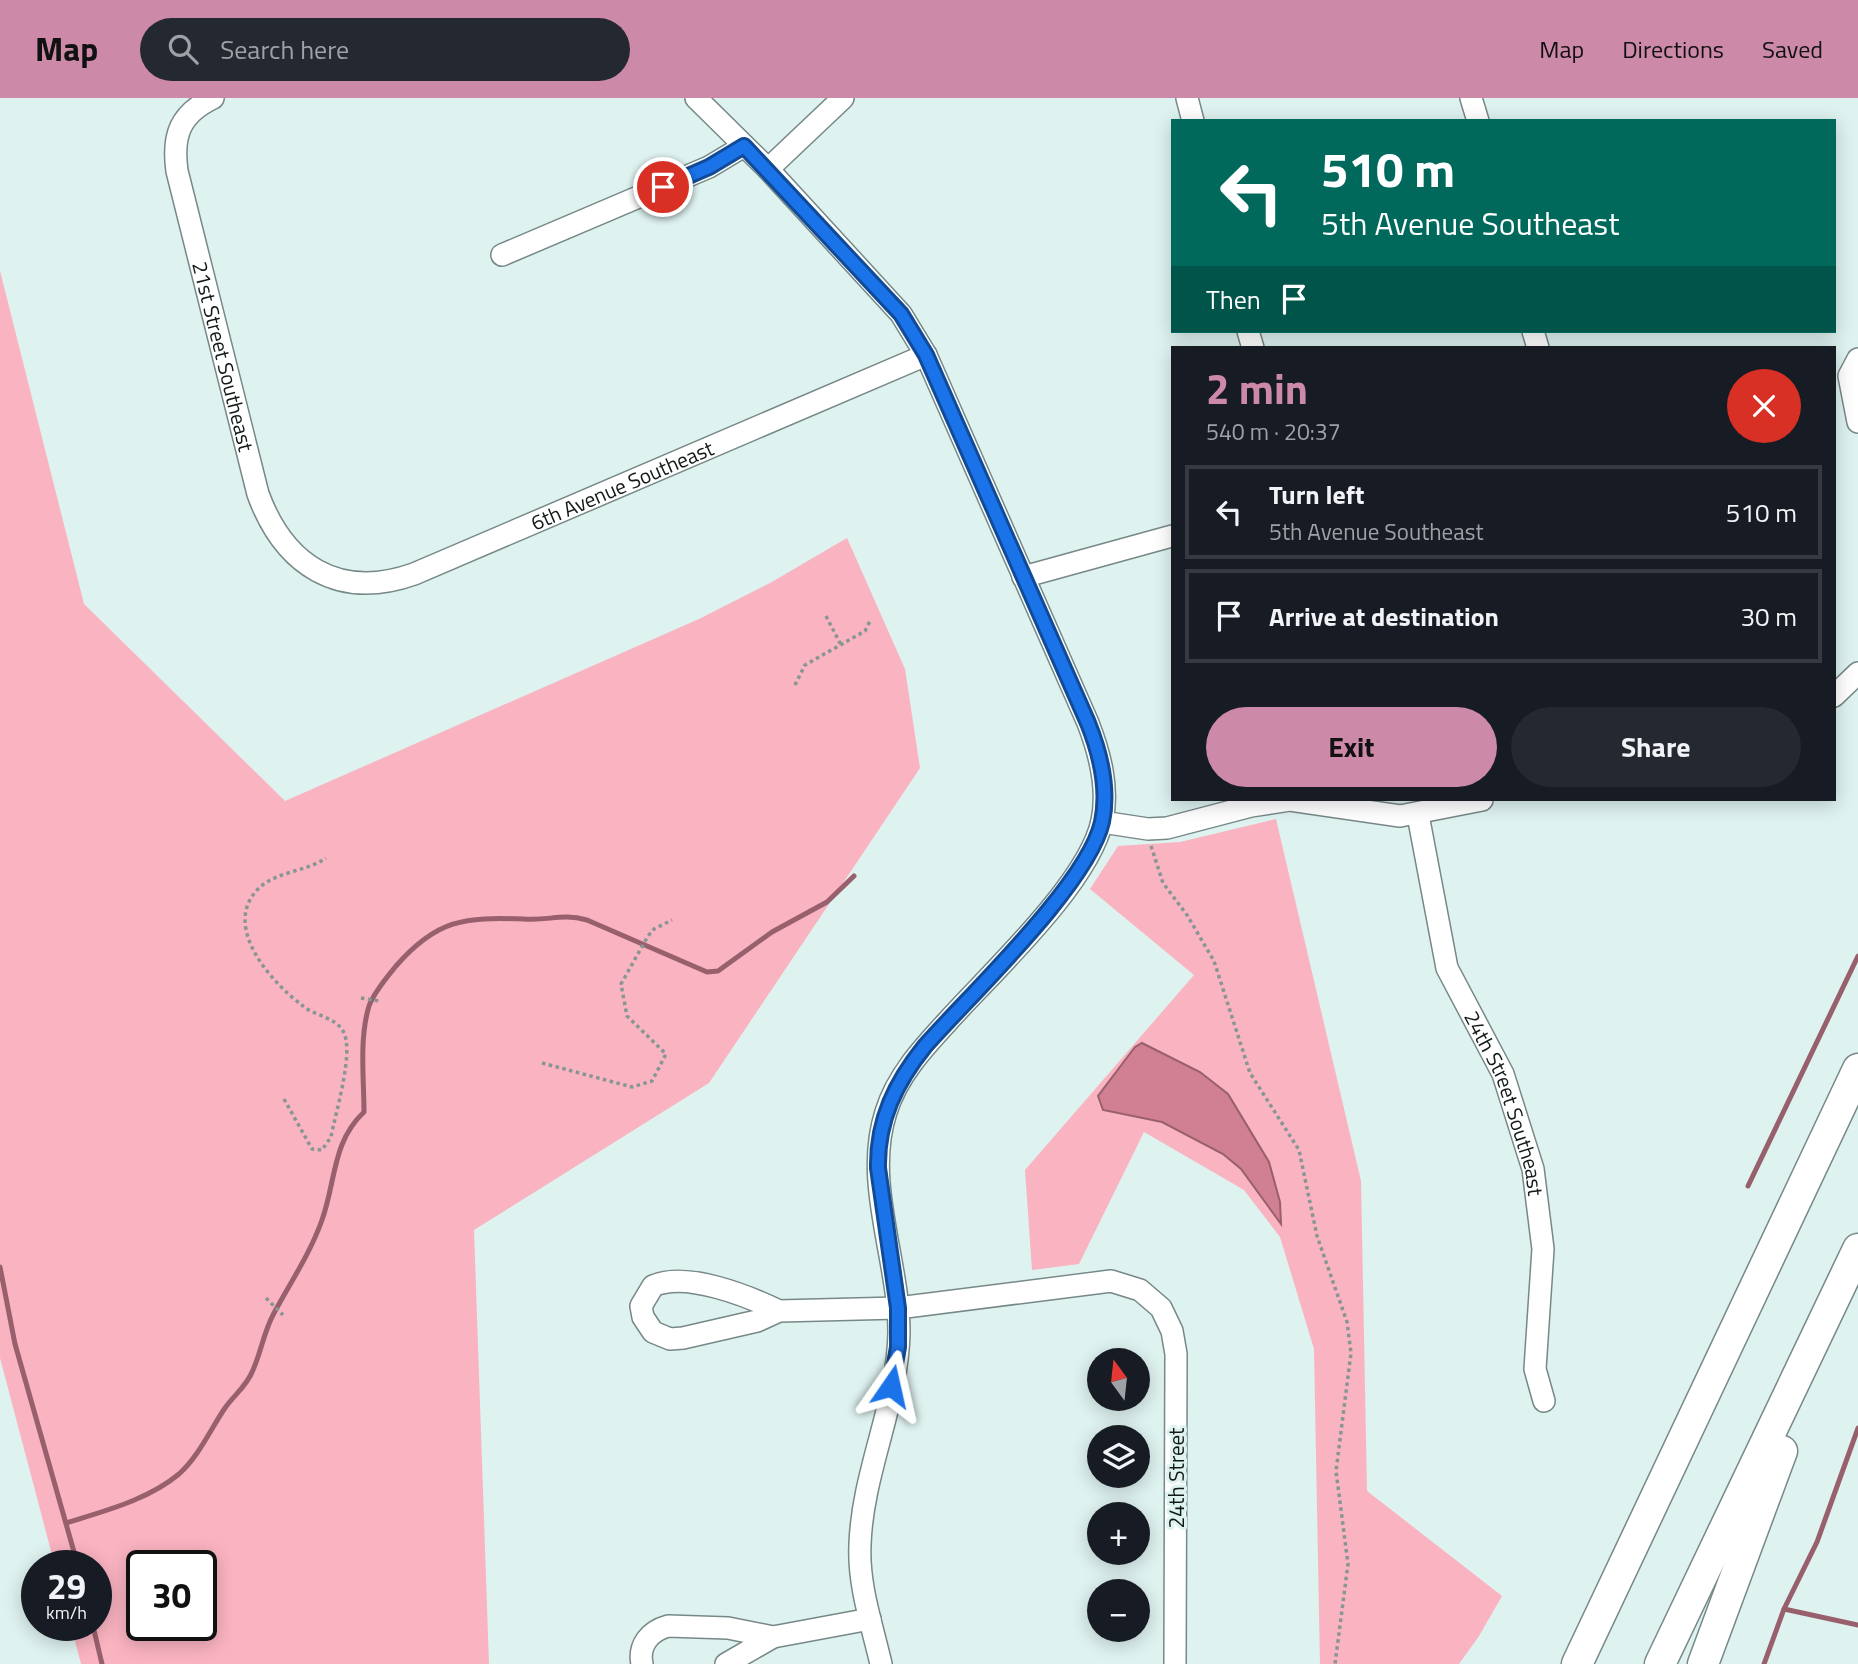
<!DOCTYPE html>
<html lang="en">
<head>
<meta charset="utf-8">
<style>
  body { margin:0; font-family:"Titillium Web",sans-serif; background:#242831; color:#f1f3f6; height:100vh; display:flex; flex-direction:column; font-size:26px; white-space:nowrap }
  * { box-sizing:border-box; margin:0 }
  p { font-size:23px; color:#9ea1a6 }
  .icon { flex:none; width:38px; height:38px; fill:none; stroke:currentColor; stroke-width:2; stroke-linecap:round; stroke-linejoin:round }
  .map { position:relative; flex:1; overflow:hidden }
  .details { position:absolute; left:1171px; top:248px; width:665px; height:455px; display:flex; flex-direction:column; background:#171b24; border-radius:0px; box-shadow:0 4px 18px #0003 }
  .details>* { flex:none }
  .top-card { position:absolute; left:1171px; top:21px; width:665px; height:214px; border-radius:0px; box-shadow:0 4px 18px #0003; background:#00695c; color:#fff; overflow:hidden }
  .needle { width:46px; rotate:345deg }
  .controls { position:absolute; left:1087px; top:1250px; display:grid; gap:14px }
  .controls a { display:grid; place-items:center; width:63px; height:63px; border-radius:50%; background:#171b24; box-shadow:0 4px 18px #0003; font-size:35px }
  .speed { position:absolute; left:21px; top:1452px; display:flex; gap:14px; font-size:35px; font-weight:700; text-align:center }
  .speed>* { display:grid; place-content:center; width:91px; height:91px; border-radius:50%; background:#171b24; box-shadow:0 4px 18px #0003; line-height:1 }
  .speed small { font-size:18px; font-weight:400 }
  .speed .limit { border:4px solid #111; border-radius:10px; background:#fff; color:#111 }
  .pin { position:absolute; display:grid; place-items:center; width:60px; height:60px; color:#fff; margin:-30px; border:4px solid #fff; border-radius:50%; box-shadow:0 2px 7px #0007 }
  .me { position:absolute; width:77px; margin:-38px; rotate:11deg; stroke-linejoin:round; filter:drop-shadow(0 0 5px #0008) }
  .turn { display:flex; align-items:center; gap:24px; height:147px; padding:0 35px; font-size:32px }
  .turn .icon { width:91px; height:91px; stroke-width:2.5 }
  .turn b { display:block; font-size:49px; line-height:60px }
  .then { display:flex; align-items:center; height:66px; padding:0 35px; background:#0003; gap:14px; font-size:26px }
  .round { display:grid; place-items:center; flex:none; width:74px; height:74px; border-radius:37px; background:#242831 }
  .overview { display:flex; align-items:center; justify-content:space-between; height:119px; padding:0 35px }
  h1 { font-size:42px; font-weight:700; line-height:52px; color:#cd89a8 }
  .button { display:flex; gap:14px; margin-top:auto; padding:14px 35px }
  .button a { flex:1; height:80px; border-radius:42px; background:#cd89a8; color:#111; font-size:28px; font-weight:700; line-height:80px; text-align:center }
  .button a+a { background:#242831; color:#f1f3f6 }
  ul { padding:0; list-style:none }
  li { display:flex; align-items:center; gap:21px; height:94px; margin:0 14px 10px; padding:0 21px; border:4px solid #363941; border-radius:0px }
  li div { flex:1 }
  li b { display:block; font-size:26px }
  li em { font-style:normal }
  header { display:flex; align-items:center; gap:42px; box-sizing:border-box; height:98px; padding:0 35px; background:#cd89a8; color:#111 }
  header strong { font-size:33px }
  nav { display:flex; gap:38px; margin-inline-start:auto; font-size:24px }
  .search { width:490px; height:63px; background:#242831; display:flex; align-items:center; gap:18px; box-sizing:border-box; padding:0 24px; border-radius:38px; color:#9ea1a6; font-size:26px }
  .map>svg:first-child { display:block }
</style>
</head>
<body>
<header>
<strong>Map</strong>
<div class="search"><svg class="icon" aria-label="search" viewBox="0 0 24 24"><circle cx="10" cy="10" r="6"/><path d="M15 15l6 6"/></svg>Search here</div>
<nav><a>Map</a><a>Directions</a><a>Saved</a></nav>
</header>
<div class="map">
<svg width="1858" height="1566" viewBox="0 0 1858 1566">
  <rect width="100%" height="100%" fill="#def2f0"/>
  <!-- green -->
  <g fill="#fab3c1" fill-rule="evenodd">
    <path d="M0,173L84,506L285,703L699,521L770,485L847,440L905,571L920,670L709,985L474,1132L489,1566H81L71,1528H96V1468H55L0,1260ZM142,1468H201V1528H142Z"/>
    <polygon points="1276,721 1361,1083 1367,1393 1502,1498 1479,1538 1459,1566 1320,1566 1314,1251 1280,1139 1244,1092 1144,1034 1079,1166 1032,1172 1025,1072 1194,877 1090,791 1118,748 1180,744"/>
  </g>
  <!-- water -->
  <polygon fill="#d17f92" stroke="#98606d" stroke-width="2" points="1142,945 1200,974 1228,996 1269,1064 1280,1104 1281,1126 1241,1071 1223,1056 1162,1024 1103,1012 1098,998 1135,949"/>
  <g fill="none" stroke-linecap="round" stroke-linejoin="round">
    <!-- stream -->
    <g stroke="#98606d" stroke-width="5">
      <polyline points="1748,1088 1858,858"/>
      <polyline points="0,1169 15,1246 78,1468"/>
      <path d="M66,1425C104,1413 148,1402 179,1376C199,1358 210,1332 225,1310C234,1297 247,1288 253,1272C261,1254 264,1234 273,1217C290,1185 310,1156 322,1122C336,1083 332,1044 364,1014C364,981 359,941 369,908C374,894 387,879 396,868C437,821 464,819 524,821C550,823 561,815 587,822L707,874L718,873L772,834L827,804L854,778"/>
      <polyline points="1784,1511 1858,1527"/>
      <polyline points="93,1528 102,1566"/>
      <polyline points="1764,1566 1784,1511 1817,1444 1858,1330"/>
    </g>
    <defs>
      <g id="minor">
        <path id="s1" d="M213,0C180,16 172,37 177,73L258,396C284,467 338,503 414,476L926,257"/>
        <path d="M696,0L768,71L901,216L926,257L1088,625C1100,656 1109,690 1102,723C1089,785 991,875 948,923C923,950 897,978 886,1014C863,1085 899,1161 899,1234C898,1306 862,1375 860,1447C858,1487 872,1527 881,1566"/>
        <polyline points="1187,0 1193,23"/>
        <polyline points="1471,0 1478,23"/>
        <polyline points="768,71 843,0"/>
        <polyline points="502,157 709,69 744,48"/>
        <polyline points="1248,233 1253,250"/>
        <polyline points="1533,233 1538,250"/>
        <polyline points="1858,261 1849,278 1858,324"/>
        <polyline points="1023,479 1172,438"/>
        <polyline points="1834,598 1858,575"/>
        <path id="s2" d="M1418,717L1447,870L1503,976L1533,1071L1543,1151L1535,1271L1544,1303"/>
        <polyline points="1102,724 1148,731 1167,730 1251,708 1290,702 1400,718 1482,702"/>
        <path d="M779,1213C748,1198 686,1173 653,1188L641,1208L643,1219L653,1234L670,1241L683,1240L757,1223L779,1213L898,1210L1111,1183L1140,1192L1161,1210L1172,1233L1176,1256L1175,1566"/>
        <path d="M642,1566C638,1547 650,1533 668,1528L728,1530L773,1539L870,1521"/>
        <polyline points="726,1566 773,1539"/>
      </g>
      <g id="highway">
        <polyline points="1577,1566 1858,971"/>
        <polyline points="1660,1566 1858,1151"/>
        <polyline points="1703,1566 1782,1353"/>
      </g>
    </defs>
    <!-- minor casing -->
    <use href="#minor" stroke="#768887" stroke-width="24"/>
    <!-- highway casing -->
    <use href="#highway" stroke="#768887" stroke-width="33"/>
    <!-- path -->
    <g stroke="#879593" stroke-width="3.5" stroke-dasharray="3.5 3.5" stroke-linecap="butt">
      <polyline points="826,518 841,547"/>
      <polyline points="795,587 805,567 865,533 871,521"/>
      <polyline points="1151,748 1163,785 1187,817 1214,863 1250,975 1299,1052 1317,1138 1347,1224 1351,1255 1336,1373 1348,1466 1335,1566"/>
      <polyline points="361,900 379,903"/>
      <polyline points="542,965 632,989 652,983 666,956 627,918 621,886 648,838 654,831 672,822"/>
      <path d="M284,1001L312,1051L322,1052L331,1039C335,1016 355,953 343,933C335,919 315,918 303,908C272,885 221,829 258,791C276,773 306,774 326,760"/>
      <polyline points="266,1200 283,1217"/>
    </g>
    <!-- minor -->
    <use href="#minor" stroke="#fff" stroke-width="21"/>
    <!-- highway -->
    <use href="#highway" stroke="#fff" stroke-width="30"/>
  </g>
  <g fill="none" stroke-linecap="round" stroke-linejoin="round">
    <defs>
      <path id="route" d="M663,89L709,69L744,48L901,216L926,257L1088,625C1100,655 1109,691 1102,724C1088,786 970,897 925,948C896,984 877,1022 878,1070L898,1210V1249L891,1288"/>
    </defs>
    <!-- route casing -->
    <use href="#route" stroke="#114b97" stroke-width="18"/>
    <!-- route -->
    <use href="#route" stroke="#1a73e8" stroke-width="12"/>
  </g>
  <g text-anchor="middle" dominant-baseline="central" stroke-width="6" stroke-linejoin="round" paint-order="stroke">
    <!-- street labels -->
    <g font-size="21" fill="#121918" stroke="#def2f0">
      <text stroke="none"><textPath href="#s1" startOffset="280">21st Street Southeast</textPath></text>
      <text stroke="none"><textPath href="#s1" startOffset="847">6th Avenue Southeast</textPath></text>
      <text stroke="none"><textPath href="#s2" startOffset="304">24th Street Southeast</textPath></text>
      <text transform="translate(1176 1380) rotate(-90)">24th Street</text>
    </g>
  </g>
</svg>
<div class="controls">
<a><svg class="needle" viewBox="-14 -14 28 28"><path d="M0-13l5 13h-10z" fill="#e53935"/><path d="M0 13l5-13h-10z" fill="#9ea1a6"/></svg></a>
<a><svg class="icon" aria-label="layers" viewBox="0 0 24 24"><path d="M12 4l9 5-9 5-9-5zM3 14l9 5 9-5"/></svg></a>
<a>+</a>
<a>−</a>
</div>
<div class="speed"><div>29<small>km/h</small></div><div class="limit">30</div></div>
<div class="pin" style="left:663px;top:89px;background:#d93025"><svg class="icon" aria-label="arrive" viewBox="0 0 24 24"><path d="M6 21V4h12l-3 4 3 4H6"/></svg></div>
<svg class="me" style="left:891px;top:1288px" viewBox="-20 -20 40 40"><path d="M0-17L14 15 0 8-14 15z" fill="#1a73e8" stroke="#fff" stroke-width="4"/></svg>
<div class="top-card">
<div class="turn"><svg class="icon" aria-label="left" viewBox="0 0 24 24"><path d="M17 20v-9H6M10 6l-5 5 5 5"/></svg><div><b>510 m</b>5th Avenue Southeast</div></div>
<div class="then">Then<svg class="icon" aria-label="arrive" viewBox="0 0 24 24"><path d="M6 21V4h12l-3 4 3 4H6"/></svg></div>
</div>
<section class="details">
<div class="overview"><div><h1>2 min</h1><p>540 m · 20:37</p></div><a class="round" style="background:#d93025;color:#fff"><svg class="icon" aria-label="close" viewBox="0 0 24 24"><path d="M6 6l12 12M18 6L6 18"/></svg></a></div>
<ul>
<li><svg class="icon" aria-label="left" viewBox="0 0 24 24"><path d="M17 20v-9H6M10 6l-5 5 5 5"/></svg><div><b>Turn left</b><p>5th Avenue Southeast</p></div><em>510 m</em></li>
<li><svg class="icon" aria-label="arrive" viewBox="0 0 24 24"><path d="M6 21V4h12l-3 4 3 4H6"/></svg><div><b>Arrive at destination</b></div><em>30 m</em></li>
</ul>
<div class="button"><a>Exit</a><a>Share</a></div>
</section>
</div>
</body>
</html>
